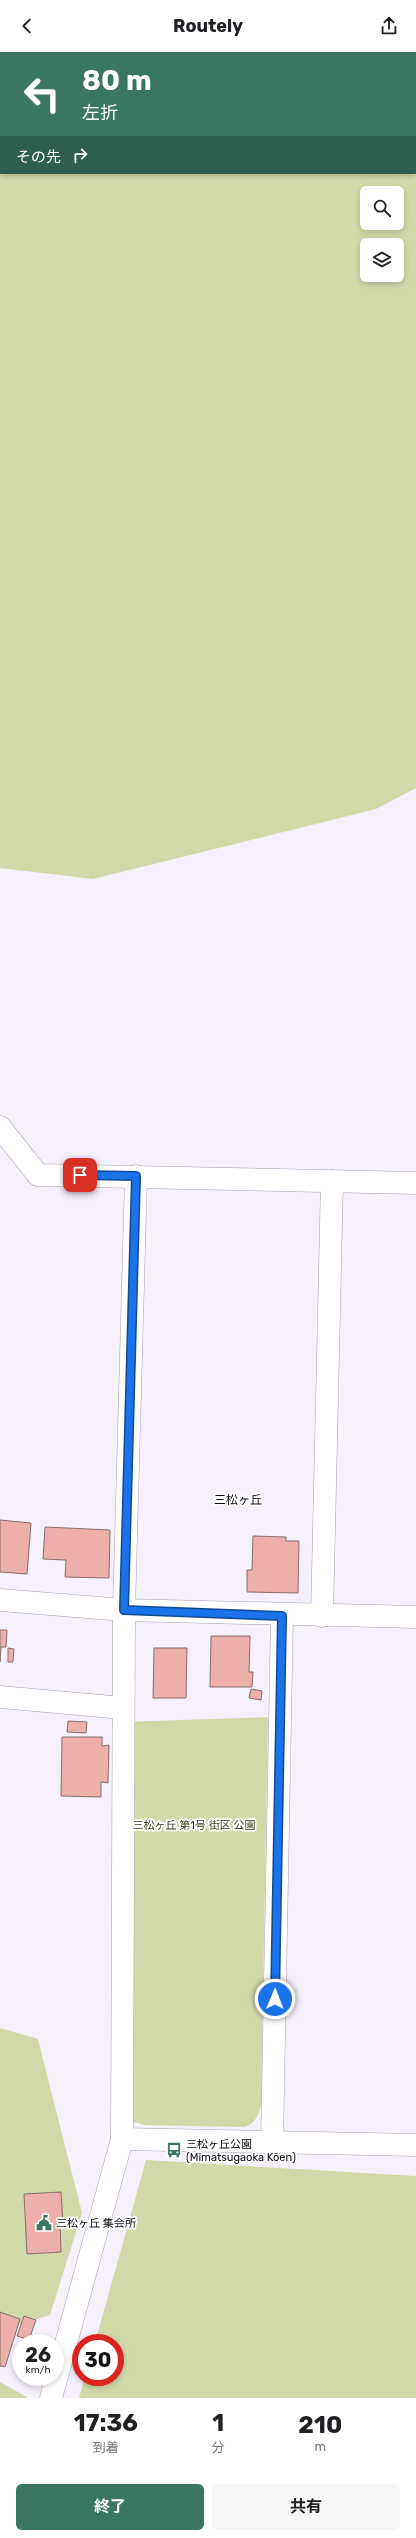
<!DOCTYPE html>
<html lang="ja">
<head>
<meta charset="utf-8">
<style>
  body { margin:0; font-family:Rubik,"Noto Sans JP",sans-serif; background:#f6f6f6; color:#202124; height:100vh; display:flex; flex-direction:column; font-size:15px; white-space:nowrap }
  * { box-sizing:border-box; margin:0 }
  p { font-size:13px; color:#757577 }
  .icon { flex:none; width:22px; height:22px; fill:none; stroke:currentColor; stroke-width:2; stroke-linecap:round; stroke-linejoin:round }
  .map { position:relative; height:2346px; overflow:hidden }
  .details { display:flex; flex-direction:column; background:#fff; flex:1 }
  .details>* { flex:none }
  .guide { position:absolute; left:0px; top:0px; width:416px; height:122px; box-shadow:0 2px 6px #0003; background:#3a7662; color:#fff; overflow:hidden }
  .buttons { position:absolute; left:360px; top:134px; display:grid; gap:8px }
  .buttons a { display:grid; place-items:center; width:44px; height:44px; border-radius:6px; background:#fff; box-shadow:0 2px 6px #0003; font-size:20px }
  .speed { position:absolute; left:12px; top:2282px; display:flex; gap:8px; font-size:20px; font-weight:700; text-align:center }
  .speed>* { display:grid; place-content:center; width:52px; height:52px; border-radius:50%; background:#fff; box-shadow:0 2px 6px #0003; line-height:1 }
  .speed small { font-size:10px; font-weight:400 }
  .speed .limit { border:6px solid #d22; background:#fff; color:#111 }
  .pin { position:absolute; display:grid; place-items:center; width:34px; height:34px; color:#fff; margin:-17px; border-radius:8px; box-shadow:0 2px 6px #0006 }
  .me { position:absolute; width:44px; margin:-22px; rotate:1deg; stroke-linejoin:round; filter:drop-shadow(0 0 3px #0008) }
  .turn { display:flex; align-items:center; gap:14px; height:84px; padding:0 16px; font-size:18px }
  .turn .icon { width:52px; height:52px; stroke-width:2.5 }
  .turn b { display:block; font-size:28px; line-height:34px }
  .then { display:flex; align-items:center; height:38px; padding:0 16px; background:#0003; gap:8px; font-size:15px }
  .eta { display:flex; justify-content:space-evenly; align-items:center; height:68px; text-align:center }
  .eta b { font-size:24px; font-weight:700; line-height:28px }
  .button { display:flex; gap:8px; margin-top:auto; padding:8px 16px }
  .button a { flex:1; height:46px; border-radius:6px; background:#3a7662; color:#fff; font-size:16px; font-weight:700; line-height:46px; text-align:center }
  .button a+a { background:#f6f6f6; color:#202124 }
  header { display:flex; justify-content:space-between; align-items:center; height:52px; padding:0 16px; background:#fff; font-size:18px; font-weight:700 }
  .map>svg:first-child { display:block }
</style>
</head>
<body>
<header><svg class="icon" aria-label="back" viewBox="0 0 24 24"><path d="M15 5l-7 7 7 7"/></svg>Routely<svg class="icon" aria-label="share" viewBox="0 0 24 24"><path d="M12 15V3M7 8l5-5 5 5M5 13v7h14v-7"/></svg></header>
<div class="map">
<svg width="416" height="2346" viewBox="0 0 416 2346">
  <rect width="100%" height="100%" fill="#f6effc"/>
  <!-- green -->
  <g fill="#d2d9a9" fill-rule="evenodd">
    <path d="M0,0H416V736L376,757L93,827L0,816ZM1,1H415V121H1ZM367,141H397V171H367ZM367,193H397V223H367Z"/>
    <path d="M268,1665L261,2055C257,2066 255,2071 244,2075L144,2073L134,2070L127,2064L123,1670Z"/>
    <polygon points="0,1976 38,1987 82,2161 50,2263 0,2278"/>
    <polygon points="146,2108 416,2124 416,2346 79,2346 85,2325 115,2325 115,2291 95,2291"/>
    <polygon points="0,2330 27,2345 27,2346 0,2346"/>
  </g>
  <!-- building -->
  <g fill="#ecafa9" stroke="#866e6c">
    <polygon points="0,1468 31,1471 27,1522 0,1520"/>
    <polygon points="45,1475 110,1478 109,1526 65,1525 66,1508 43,1507"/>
    <polygon points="253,1484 286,1485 286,1489 299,1489 298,1541 247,1540 247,1518 252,1518"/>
    <polygon points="0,1578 7,1578 6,1595 1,1595 0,1610"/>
    <polygon points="211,1584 250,1584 249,1620 253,1620 252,1635 210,1635"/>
    <polygon points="8,1596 14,1597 13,1610 8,1610"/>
    <polygon points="154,1596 187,1596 186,1646 153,1646"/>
    <polygon points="251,1637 262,1639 261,1648 249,1646"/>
    <polygon points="68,1669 87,1670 86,1681 67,1680"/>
    <polygon points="62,1685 102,1685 102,1694 109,1693 108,1731 101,1730 101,1745 61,1744"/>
    <polygon points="61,2140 63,2171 60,2171 61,2200 27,2202 24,2142"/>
    <polygon points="0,2260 20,2267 5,2315 0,2314"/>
    <polygon points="24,2264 36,2268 29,2288 17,2284"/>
  </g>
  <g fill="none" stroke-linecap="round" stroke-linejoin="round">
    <defs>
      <g id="street">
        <polyline points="0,1075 38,1123 416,1131"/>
        <polyline points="322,1564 332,1129"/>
        <polyline points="0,1645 123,1656"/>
        <polyline points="122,2087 416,2093"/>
        <polyline points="272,2090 282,1564"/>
        <polyline points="51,2346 122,2087 124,1558 136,1124"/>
      </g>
      <polyline id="secondary" points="0,1548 124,1558 416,1565"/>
    </defs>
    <!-- street casing -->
    <use href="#street" stroke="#a99fb3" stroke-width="23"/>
    <!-- secondary casing -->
    <use href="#secondary" stroke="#a99fb3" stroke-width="23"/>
    <!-- street -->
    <use href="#street" stroke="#fff" stroke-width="22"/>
    <!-- secondary -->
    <use href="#secondary" stroke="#fff" stroke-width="22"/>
  </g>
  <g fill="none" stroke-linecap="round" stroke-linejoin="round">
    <defs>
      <polyline id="route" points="80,1123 136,1124 124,1558 282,1564 275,1947"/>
    </defs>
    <!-- route casing -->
    <use href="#route" stroke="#114b97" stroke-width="10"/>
    <!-- route -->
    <use href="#route" stroke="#1a73e8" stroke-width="7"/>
  </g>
  <!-- icons -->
  <defs>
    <symbol id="bus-bare" viewBox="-9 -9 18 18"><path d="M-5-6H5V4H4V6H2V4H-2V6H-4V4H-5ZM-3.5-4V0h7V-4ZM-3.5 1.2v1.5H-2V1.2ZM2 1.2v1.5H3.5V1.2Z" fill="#3a7662" stroke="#fff" stroke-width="2.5" paint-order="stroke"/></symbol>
    <symbol id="civic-bare" viewBox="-9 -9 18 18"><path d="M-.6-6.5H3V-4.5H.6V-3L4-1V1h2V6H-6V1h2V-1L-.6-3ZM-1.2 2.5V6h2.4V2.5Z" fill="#3a7662" stroke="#fff" stroke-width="2.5" paint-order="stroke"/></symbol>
  </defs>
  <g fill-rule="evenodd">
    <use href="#bus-bare" x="163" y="2087" width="22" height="22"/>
    <use href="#civic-bare" x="33" y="2160" width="22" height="22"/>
  </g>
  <g text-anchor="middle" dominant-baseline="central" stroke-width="3.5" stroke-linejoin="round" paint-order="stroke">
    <!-- park labels -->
    <g font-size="11" fill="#3a3f15" stroke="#fff">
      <text x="194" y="1773">三松ヶ丘 第1号 街区 公園</text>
    </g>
    <!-- poi labels -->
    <g font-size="11" fill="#0e0b12" stroke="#fff" text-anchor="start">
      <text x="186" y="2092">三松ヶ丘公園<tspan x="186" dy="13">(Mimatsugaoka Kōen)</tspan></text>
      <text x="56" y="2171">三松ヶ丘 集会所</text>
    </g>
    <!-- neighbourhood labels -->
    <g font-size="12" fill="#0e0b12" stroke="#fff">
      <text x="238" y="1448">三松ヶ丘</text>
    </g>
  </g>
</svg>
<div class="buttons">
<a><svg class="icon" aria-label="search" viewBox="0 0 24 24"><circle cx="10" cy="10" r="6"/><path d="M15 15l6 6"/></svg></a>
<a><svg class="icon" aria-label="layers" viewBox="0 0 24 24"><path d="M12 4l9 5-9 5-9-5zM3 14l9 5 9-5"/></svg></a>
</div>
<div class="speed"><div>26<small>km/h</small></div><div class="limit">30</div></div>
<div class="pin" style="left:80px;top:1123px;background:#d93025"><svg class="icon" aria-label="arrive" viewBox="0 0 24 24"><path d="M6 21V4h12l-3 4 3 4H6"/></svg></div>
<svg class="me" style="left:275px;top:1947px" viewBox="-20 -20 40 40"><circle r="17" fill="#1a73e8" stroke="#fff" stroke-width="3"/><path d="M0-11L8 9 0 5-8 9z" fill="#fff"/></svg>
<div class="guide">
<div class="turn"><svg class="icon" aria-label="left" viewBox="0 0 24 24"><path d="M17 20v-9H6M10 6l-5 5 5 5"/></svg><div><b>80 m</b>左折</div></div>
<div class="then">その先<svg class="icon" aria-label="right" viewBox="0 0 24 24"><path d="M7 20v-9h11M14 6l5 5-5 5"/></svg></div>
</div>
</div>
<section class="details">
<div class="eta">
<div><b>17:36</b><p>到着</p></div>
<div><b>1</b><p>分</p></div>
<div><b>210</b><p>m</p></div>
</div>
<div class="button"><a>終了</a><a>共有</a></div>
</section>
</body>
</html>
